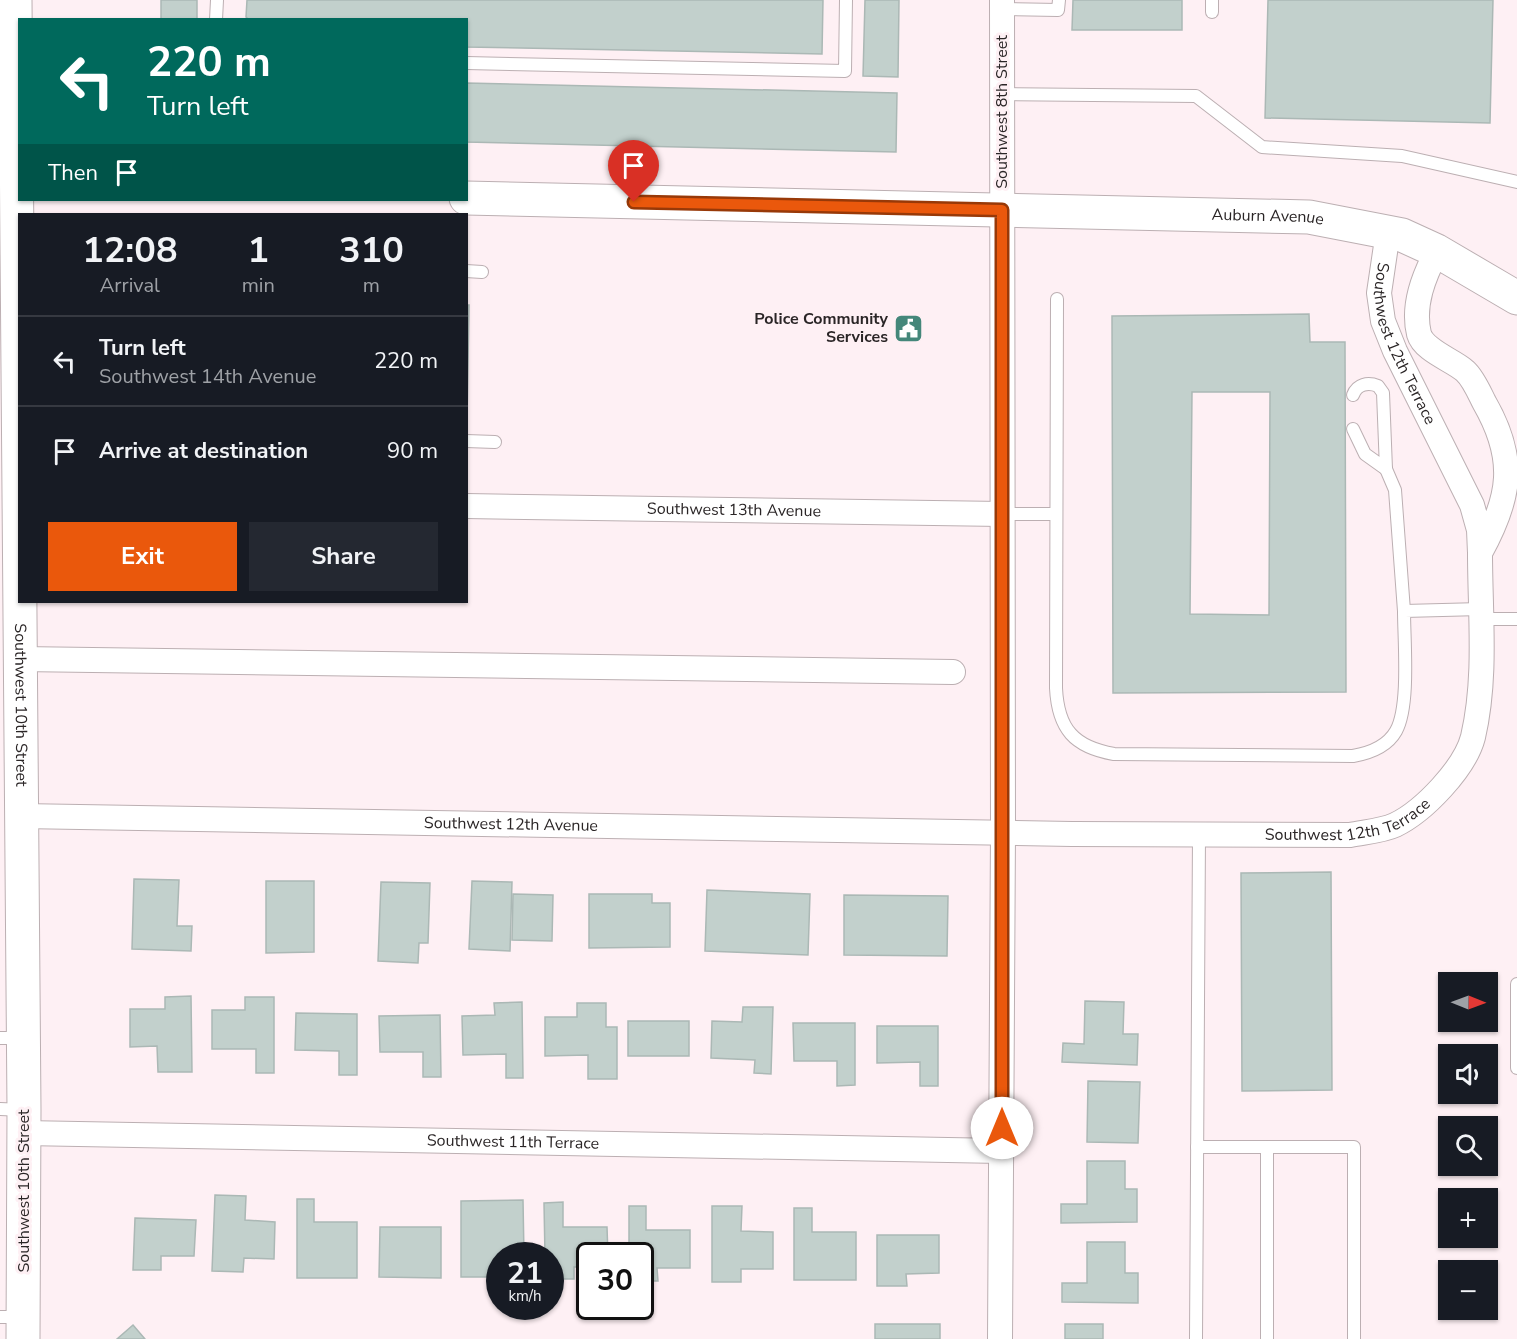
<!DOCTYPE html>
<html lang="en">
<head>
<meta charset="utf-8">
<style>
  body { margin:0; font-family:"Nunito Sans",sans-serif; background:#242831; color:#f1f3f6; height:100vh; display:flex; flex-direction:column; font-size:22px; white-space:nowrap }
  * { box-sizing:border-box; margin:0 }
  p { font-size:20px; color:#9ea1a6 }
  .icon { flex:none; width:33px; height:33px; fill:none; stroke:currentColor; stroke-width:2; stroke-linecap:round; stroke-linejoin:round }
  .map { position:relative; flex:1; overflow:hidden }
  .sheet { position:absolute; left:18px; top:213px; width:450px; height:390px; display:flex; flex-direction:column; background:#171b24; border-radius:0px; box-shadow:0 2px 4px #0004 }
  .sheet>* { flex:none }
  .top-card { position:absolute; left:18px; top:18px; width:450px; height:183px; border-radius:0px; box-shadow:0 2px 4px #0004; background:#00695c; color:#fff; overflow:hidden }
  .needle { width:39px; rotate:91deg }
  .controls { position:absolute; left:1438px; top:972px; display:grid; gap:12px }
  .controls a { display:grid; place-items:center; width:60px; height:60px; border-radius:0px; background:#171b24; box-shadow:0 2px 4px #0004; font-size:30px }
  .speed { position:absolute; left:486px; top:1242px; display:flex; gap:12px; font-size:30px; font-weight:700; text-align:center }
  .speed>* { display:grid; place-content:center; width:78px; height:78px; border-radius:50%; background:#171b24; box-shadow:0 2px 4px #0004; line-height:1 }
  .speed small { font-size:15px; font-weight:400 }
  .speed .limit { border:3px solid #111; border-radius:9px; background:#fff; color:#111 }
  .pin { position:absolute; display:grid; place-items:center; width:51px; height:51px; color:#fff; margin:-62px -26px; border-radius:50% 50% 50% 0; rotate:-45deg; box-shadow:0 0 6px #0007 }
  .pin .icon { rotate:45deg }
  .me { position:absolute; width:66px; margin:-33px; rotate:0deg; stroke-linejoin:round; filter:drop-shadow(0 0 4px #0008) }
  .turn { display:flex; align-items:center; gap:21px; height:126px; padding:0 30px; font-size:27px }
  .turn .icon { width:78px; height:78px; stroke-width:2.5 }
  .turn b { display:block; font-size:42px; line-height:51px }
  .then { display:flex; align-items:center; height:57px; padding:0 30px; background:#0003; gap:12px; font-size:22px }
  .eta { display:flex; justify-content:space-evenly; align-items:center; height:102px; text-align:center }
  .eta b { font-size:36px; font-weight:700; line-height:42px }
  .primary-button { display:flex; gap:12px; margin-top:auto; padding:12px 30px }
  .primary-button a { flex:1; height:69px; border-radius:0px; background:#ea580c; color:#fff; font-size:24px; font-weight:700; line-height:69px; text-align:center }
  .primary-button a+a { background:#242831; color:#f1f3f6 }
  ul { padding:0; list-style:none }
  li { display:flex; align-items:center; gap:18px; height:90px; padding:0 30px; border-top:2px solid #363941 }
  li div { flex:1 }
  li b { display:block; font-size:22px }
  li em { font-style:normal }
  .map>svg:first-child { display:block }
</style>
</head>
<body>
<div class="map">
<svg width="1517" height="1339" viewBox="0 0 1517 1339">
  <rect width="100%" height="100%" fill="#fef0f4"/>
  <!-- building -->
  <g fill="#c2d0cc" stroke="#abb8b5" stroke-width="1.5" fill-rule="evenodd">
    <rect x="161" y="0" width="36" height="20"/>
    <polygon points="247,0 823,0 822,54 466,47 466,20 249,20 246,17"/>
    <polygon points="865,0 899,0 898,77 863,76"/>
    <polygon points="1073,0 1182,0 1182,30 1072,30"/>
    <polygon points="1268,0 1493,0 1490,123 1265,118"/>
    <polygon points="466,83 897,93 896,152 466,142"/>
    <polygon points="466,305 469,305 467,420 466,420"/>
    <path d="M1309,314L1310,342H1345L1346,692L1113,693L1112,316ZM1192,392H1270L1269,615L1190,614Z"/>
    <polygon points="1331,872 1332,1090 1242,1091 1241,873"/>
    <polygon points="134,879 179,880 177,926 192,926 191,951 132,949"/>
    <polygon points="266,881 314,881 314,952 266,953"/>
    <polygon points="472,881 512,882 510,951 469,949"/>
    <polygon points="381,882 430,883 428,943 419,943 418,963 378,961"/>
    <polygon points="707,890 810,894 808,955 705,951"/>
    <polygon points="513,894 553,895 552,941 512,940"/>
    <polygon points="589,894 652,894 652,903 670,903 670,947 589,948"/>
    <polygon points="844,895 948,896 947,956 844,955"/>
    <polygon points="191,996 192,1072 158,1072 157,1046 130,1047 130,1009 165,1009 165,997"/>
    <polygon points="245,997 274,997 274,1073 256,1073 256,1049 212,1049 212,1010 245,1010"/>
    <polygon points="1085,1001 1124,1002 1123,1034 1138,1034 1137,1065 1062,1062 1063,1043 1084,1044"/>
    <polygon points="522,1002 523,1078 506,1078 506,1054 463,1055 462,1016 495,1015 494,1003"/>
    <polygon points="577,1003 606,1003 606,1027 617,1027 617,1079 588,1079 588,1055 545,1056 545,1017 577,1017"/>
    <polygon points="743,1007 773,1007 771,1074 754,1073 755,1060 711,1058 712,1021 742,1022"/>
    <polygon points="296,1013 357,1014 357,1075 339,1075 339,1051 295,1050"/>
    <polygon points="440,1015 441,1077 423,1077 423,1052 380,1052 379,1016"/>
    <rect x="628" y="1021" width="61" height="35"/>
    <polygon points="793,1023 855,1023 855,1085 837,1086 837,1061 794,1061"/>
    <polygon points="877,1026 938,1026 938,1086 920,1086 920,1062 877,1063"/>
    <polygon points="1088,1081 1140,1082 1138,1143 1087,1142"/>
    <polygon points="1087,1161 1125,1161 1125,1189 1137,1189 1137,1222 1061,1223 1061,1204 1087,1204"/>
    <polygon points="215,1195 246,1196 245,1220 275,1222 274,1259 244,1258 243,1272 212,1271"/>
    <polygon points="297,1199 314,1199 314,1222 357,1222 357,1278 297,1278"/>
    <polygon points="523,1200 524,1256 500,1256 500,1277 461,1277 461,1201"/>
    <polygon points="563,1202 563,1227 607,1227 608,1256 590,1256 590,1267 574,1267 574,1279 550,1279 550,1256 545,1256 544,1203"/>
    <polygon points="629,1206 646,1206 646,1230 690,1230 690,1268 657,1268 658,1281 640,1281 640,1256 629,1256"/>
    <polygon points="712,1206 742,1206 741,1231 773,1232 773,1269 741,1269 741,1282 712,1282"/>
    <polygon points="794,1208 812,1208 812,1232 856,1232 856,1280 794,1280"/>
    <polygon points="135,1218 196,1220 194,1256 161,1256 161,1270 133,1270"/>
    <polygon points="380,1227 441,1227 441,1278 379,1277"/>
    <polygon points="877,1235 939,1235 939,1273 906,1274 907,1286 877,1286"/>
    <polygon points="1087,1242 1125,1242 1125,1273 1138,1273 1138,1303 1062,1302 1062,1283 1087,1283"/>
    <rect x="875" y="1324" width="65" height="15"/>
    <rect x="1065" y="1324" width="38" height="15"/>
    <polygon points="133,1325 145,1339 117,1339"/>
  </g>
  <g fill="none" stroke-linecap="round" stroke-linejoin="round">
    <defs>
      <g id="lane">
        <polyline points="1002,9 1058,10 1059,0"/>
        <polyline points="1212,12 1212,0"/>
        <polyline points="216,20 217,0"/>
        <polyline points="466,63 845,71 846,0"/>
        <polyline points="1002,94 1196,96 1262,147 1402,156 1517,182"/>
        <polyline points="466,271 482,272"/>
        <path d="M1057,299L1056,688C1058,729 1074,747 1114,754L1353,756C1370,753 1387,747 1396,731C1410,706 1404,641 1404,611L1481,609"/>
        <path d="M1353,429L1365,454L1386,469L1383,393L1378,386C1368,382 1357,384 1353,395"/>
        <polyline points="466,441 495,442"/>
        <polyline points="1386,469 1395,490 1404,611"/>
        <polyline points="1002,514 1055,514"/>
        <polyline points="1481,619 1517,619"/>
        <polyline points="1517,984 1517,1068"/>
        <polyline points="0,1038 22,1038"/>
        <polyline points="0,1109 23,1110"/>
        <polyline points="1197,1147 1354,1147 1354,1339"/>
        <polyline points="0,1317 22,1317"/>
        <polyline points="1196,1339 1199,835"/>
        <polyline points="1267,1339 1267,1147"/>
      </g>
      <g id="street">
        <path id="s1" d="M1388,232L1379,293L1383,321L1395,351L1472,505L1479,530L1480,553C1511,497 1517,459 1484,402C1479,392 1473,378 1465,371C1453,360 1424,351 1419,334C1412,305 1424,276 1437,251"/>
        <path id="s2" d="M466,506L1002,514"/>
        <polyline points="20,659 953,672"/>
        <path id="s3" d="M21,816L1072,834L1350,835C1364,832 1382,831 1395,825C1424,811 1465,768 1473,737C1487,677 1480,614 1480,553"/>
        <path id="s4" d="M24,1133L1001,1151"/>
        <polyline points="1000,1339 1003,832 1002,0"/>
      </g>
      <g id="secondary">
        <path id="s5" d="M15,0L24,1110L23,1339"/>
        <path id="s6" d="M466,198L1309,217L1402,235L1437,251L1517,298"/>
      </g>
    </defs>
    <!-- lane casing -->
    <use href="#lane" stroke="#bcafb2" stroke-width="14"/>
    <!-- street casing -->
    <use href="#street" stroke="#bcafb2" stroke-width="26"/>
    <!-- secondary casing -->
    <use href="#secondary" stroke="#bcafb2" stroke-width="35"/>
    <!-- lane -->
    <use href="#lane" stroke="#fff" stroke-width="12"/>
    <!-- street -->
    <use href="#street" stroke="#fff" stroke-width="24"/>
    <!-- secondary -->
    <use href="#secondary" stroke="#fff" stroke-width="33"/>
  </g>
  <g fill="none" stroke-linecap="round" stroke-linejoin="round">
    <defs>
      <polyline id="route" points="634,202 1002,210 1002,1128"/>
    </defs>
    <!-- route casing -->
    <use href="#route" stroke="#983908" stroke-width="15"/>
    <!-- route -->
    <use href="#route" stroke="#ea580c" stroke-width="10"/>
  </g>
  <!-- icons -->
  <defs>
    <symbol id="civic-square" viewBox="-11 -11 22 22"><rect x="-9" y="-9" width="18" height="18" rx="4" fill="#44877a" stroke="#fef0f4"/><path d="M-.6-6.5H3V-4.5H.6V-3L4-1V1h2V6H-6V1h2V-1L-.6-3ZM-1.2 2.5V6h2.4V2.5Z" fill="#fff"/></symbol>
  </defs>
  <g fill-rule="evenodd">
    <use href="#civic-square" x="892" y="312" width="33" height="33"/>
  </g>
  <g text-anchor="middle" dominant-baseline="central" stroke-width="6" stroke-linejoin="round" paint-order="stroke">
    <!-- street labels -->
    <g font-size="16" fill="#2a2526" stroke="#fef0f4">
      <text transform="translate(1002 112) rotate(-90)">Southwest 8th Street</text>
      <text stroke="none"><textPath href="#s6" startOffset="802">Auburn Avenue</textPath></text>
      <text stroke="none"><textPath href="#s1" startOffset="117">Southwest 12th Terrace</textPath></text>
      <text stroke="none"><textPath href="#s2" startOffset="268">Southwest 13th Avenue</textPath></text>
      <text stroke="none"><textPath href="#s5" startOffset="705">Southwest 10th Street</textPath></text>
      <text stroke="none"><textPath href="#s3" startOffset="1330">Southwest 12th Terrace</textPath></text>
      <text stroke="none"><textPath href="#s3" startOffset="490">Southwest 12th Avenue</textPath></text>
      <text stroke="none"><textPath href="#s4" startOffset="489">Southwest 11th Terrace</textPath></text>
      <text transform="translate(24 1191) rotate(-90)">Southwest 10th Street</text>
    </g>
    <!-- poi labels -->
    <g font-size="16" font-weight="bold" fill="#2a2526" stroke="#fef0f4" text-anchor="end">
      <text x="888" y="319">Police Community<tspan x="888" dy="18">Services</tspan></text>
    </g>
  </g>
</svg>
<div class="controls">
<a><svg class="needle" viewBox="-14 -14 28 28"><path d="M0-13l5 13h-10z" fill="#e53935"/><path d="M0 13l5-13h-10z" fill="#9ea1a6"/></svg></a>
<a><svg class="icon" aria-label="sound" viewBox="0 0 24 24"><path d="M4 9h4l5-4v14l-5-4H4zM17 9q2 3 0 6"/></svg></a>
<a><svg class="icon" aria-label="search" viewBox="0 0 24 24"><circle cx="10" cy="10" r="6"/><path d="M15 15l6 6"/></svg></a>
<a>+</a>
<a>−</a>
</div>
<div class="speed"><div>21<small>km/h</small></div><div class="limit">30</div></div>
<div class="pin" style="left:634px;top:202px;background:#d93025"><svg class="icon" aria-label="arrive" viewBox="0 0 24 24"><path d="M6 21V4h12l-3 4 3 4H6"/></svg></div>
<svg class="me" style="left:1002px;top:1128px" viewBox="-20 -20 40 40"><circle r="19" fill="#fff"/><path d="M0-13L10 11 0 6-10 11z" fill="#ea580c"/></svg>
<div class="top-card">
<div class="turn"><svg class="icon" aria-label="left" viewBox="0 0 24 24"><path d="M17 20v-9H6M10 6l-5 5 5 5"/></svg><div><b>220 m</b>Turn left</div></div>
<div class="then">Then<svg class="icon" aria-label="arrive" viewBox="0 0 24 24"><path d="M6 21V4h12l-3 4 3 4H6"/></svg></div>
</div>
<section class="sheet">
<div class="eta">
<div><b>12:08</b><p>Arrival</p></div>
<div><b>1</b><p>min</p></div>
<div><b>310</b><p>m</p></div>
</div>
<ul>
<li><svg class="icon" aria-label="left" viewBox="0 0 24 24"><path d="M17 20v-9H6M10 6l-5 5 5 5"/></svg><div><b>Turn left</b><p>Southwest 14th Avenue</p></div><em>220 m</em></li>
<li><svg class="icon" aria-label="arrive" viewBox="0 0 24 24"><path d="M6 21V4h12l-3 4 3 4H6"/></svg><div><b>Arrive at destination</b></div><em>90 m</em></li>
</ul>
<div class="primary-button"><a>Exit</a><a>Share</a></div>
</section>
</div>
</body>
</html>
